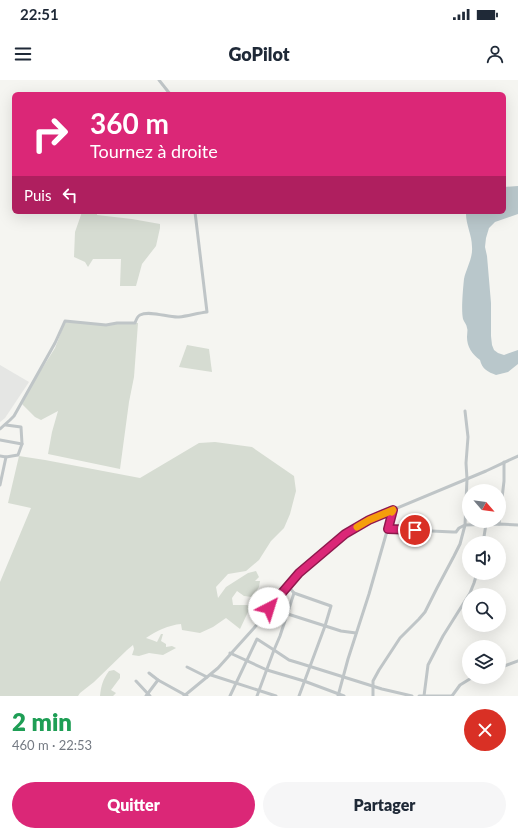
<!DOCTYPE html>
<html lang="fr">
<head>
<meta charset="utf-8">
<style>
  body { margin:0; font-family:Lato,sans-serif; background:#f6f6f7; color:#1f2937; height:100vh; display:flex; flex-direction:column; font-size:15px; white-space:nowrap }
  * { box-sizing:border-box; margin:0 }
  p { font-size:13px; color:#747a83 }
  .icon { flex:none; width:22px; height:22px; fill:none; stroke:currentColor; stroke-width:2; stroke-linecap:round; stroke-linejoin:round }
  .map { position:relative; height:616px; overflow:hidden }
  .drawer { display:flex; flex-direction:column; background:#fff; flex:1 }
  .drawer>* { flex:none }
  .banner { position:absolute; left:12px; top:12px; width:494px; height:122px; border-radius:6px; box-shadow:0 4px 16px #0002; background:#db2777; color:#fff; overflow:hidden }
  .needle { width:26px; rotate:118deg }
  .tools { position:absolute; left:462px; top:404px; display:grid; gap:8px }
  .tools a { display:grid; place-items:center; width:44px; height:44px; border-radius:50%; background:#fff; box-shadow:0 4px 16px #0002; font-size:20px }
  .pin { position:absolute; display:grid; place-items:center; width:34px; height:34px; color:#fff; margin:-17px; border:2px solid #fff; border-radius:50%; box-shadow:0 1px 4px #0007 }
  .me { position:absolute; width:44px; margin:-22px; rotate:40deg; stroke-linejoin:round; filter:drop-shadow(0 0 3px #0008) }
  .turn { display:flex; align-items:center; gap:14px; height:84px; padding:0 12px; font-size:18px }
  .turn .icon { width:52px; height:52px; stroke-width:2.5 }
  .turn b { display:block; font-size:28px; line-height:34px }
  .then { display:flex; align-items:center; height:38px; padding:0 12px; background:#0003; gap:8px; font-size:15px }
  .round { display:grid; place-items:center; flex:none; width:42px; height:42px; border-radius:21px; background:#f6f6f7 }
  .summary { display:flex; align-items:center; justify-content:space-between; height:68px; padding:0 12px }
  h1 { font-size:24px; font-weight:800; line-height:30px; color:#1e9e55 }
  .action { display:flex; gap:8px; margin-top:auto; padding:8px 12px }
  .action a { flex:1; height:46px; border-radius:24px; background:#db2777; color:#fff; font-size:16px; font-weight:800; line-height:46px; text-align:center }
  .action a+a { background:#f6f6f7; color:#1f2937 }
  .status { display:flex; justify-content:space-between; align-items:center; height:28px; padding:0 20px; background:#fff; direction:ltr }
  .status svg { height:11px; fill:currentColor }
  header { display:flex; justify-content:space-between; align-items:center; height:52px; padding:0 12px; background:#fff; font-size:18px; font-weight:800 }
  .map>svg:first-child { display:block }
</style>
</head>
<body>
<div class="status"><b>22:51</b><svg viewBox="0 0 49 12"><path d="M0 12V9h3v3zM5 12V6h3v6zM10 12V3h3v9zM15 12V0h3v12zM26 1h20v11H26zM47 4h2v5h-2z"/></svg></div>
<header><svg class="icon" aria-label="menu" viewBox="0 0 24 24"><path d="M4 6h16M4 12h16M4 18h16"/></svg>GoPilot<svg class="icon" aria-label="person" viewBox="0 0 24 24"><circle cx="12" cy="8" r="4"/><path d="M4 21q1-7 8-7t8 7"/></svg></header>
<div class="map">
<svg width="518" height="616" viewBox="0 0 518 616">
  <rect width="100%" height="100%" fill="#f5f5f1"/>
  <!-- built -->
  <polygon fill="#e5e6e4" points="0,285 29,302 5,338 0,342"/>
  <!-- green -->
  <g fill="#d6dcd2">
    <polygon points="82,132 97,132 97,135 132,139 160,144 160,148 156,166 142,184 136,206 120,206 121,179 93,179 88,187 85,182 74,177 75,152"/>
    <polygon points="65,242 111,245 115,243 138,243 134,297 129,322 120,389 48,374 52,352 58,331 41,340 35,337 22,324 28,311 55,268"/>
    <polygon points="187,265 209,269 212,292 179,287"/>
    <path d="M215,362L252,367L294,396L296,411L290,434L284,448L271,461L259,480L246,491L228,494L216,507L218,518L226,507L248,493L256,491L259,497L255,501H260L259,507L252,517L244,516L237,511L232,518L233,525H250L248,532L240,549L226,538L213,547L200,553L182,550L181,544C169,545 156,551 146,558L152,560L157,562L161,554H163L161,561L166,564V567L172,566L176,568L163,575L149,573L139,576L132,575L134,569L133,565L127,570L94,602L80,613L78,616H0V502L31,428L8,423L19,376L45,380L140,398L199,363Z"/>
    <path d="M114,590L120,594V598L111,610L116,613L113,616H100C101,606 103,599 109,591Z"/>
  </g>
  <!-- water -->
  <path fill="#b9c7cb" d="M518,106V134L495,142L489,148L486,158L485,167L487,176L491,223V256L492,265L494,270L498,273L504,275L518,270V284L508,292L496,295C488,292 482,289 480,280C472,274 467,267 467,257C467,254 468,250 467,248C467,245 464,242 463,239C461,230 463,209 464,199C466,189 473,178 472,167C472,155 466,145 466,134L467,132H504V107Z"/>
  <g fill="none" stroke-linecap="round" stroke-linejoin="round">
    <!-- street -->
    <g stroke="#bfc5c7" stroke-width="3">
      <polyline points="159,0 170,14"/>
      <path d="M0,349L10,340L14,336L55,263L65,241L106,245L117,243H135C136,240 138,236 140,235C150,230 169,238 179,237C188,236 198,233 207,232L195,132"/>
      <polyline points="0,360 22,364"/>
      <polyline points="0,376 6,377 18,375 22,364 21,347 6,345"/>
      <polyline points="0,405 6,377"/>
      <polyline points="499,444 504,401 504,382"/>
      <polyline points="388,449 453,452 456,452 459,448 465,445 499,444 518,445"/>
      <polyline points="483,463 486,444"/>
      <polyline points="288,506 294,513 280,556 274,570 289,580 299,583 382,609 412,616"/>
      <polyline points="294,513 331,526 325,546 299,616"/>
      <polyline points="269,528 341,551 356,553"/>
      <polyline points="230,573 267,590 304,601 344,616"/>
      <polyline points="187,587 207,597"/>
      <polyline points="499,588 518,581"/>
      <polyline points="149,593 158,600 187,616"/>
      <polyline points="211,595 276,616"/>
      <polyline points="136,601 150,616"/>
      <polyline points="146,616 158,600"/>
      <polyline points="184,616 218,588 254,548 299,493 345,454 357,446 378,436 486,391 518,376"/>
      <polyline points="230,616 257,559 274,570 257,616"/>
      <polyline points="338,616 348,579 369,514 393,430"/>
      <polyline points="373,616 373,601 379,590 400,558 419,539 425,532 437,508 454,476 460,464 465,445 467,399 466,383 468,357 465,331"/>
      <polyline points="419,616 452,616"/>
      <polyline points="424,616 428,585 443,556 470,513 474,503 477,493"/>
      <polyline points="452,616 460,605 473,597"/>
    </g>
  </g>
  <g fill="none" stroke-linecap="round" stroke-linejoin="round">
    <defs>
      <polyline id="route" points="269,528 299,493 345,454 369,440 393,430 388,449 415,450"/>
    </defs>
    <!-- route casing -->
    <use href="#route" stroke="#8e194d" stroke-width="10"/>
    <!-- route -->
    <use href="#route" stroke="#db2777" stroke-width="7"/>
    <!-- slow -->
    <polyline stroke="#f59e0b" stroke-width="7" points="357,447 369,440 393,430 392,432"/>
  </g>
</svg>
<div class="tools">
<a><svg class="needle" viewBox="-14 -14 28 28"><path d="M0-13l5 13h-10z" fill="#e53935"/><path d="M0 13l5-13h-10z" fill="#747a83"/></svg></a>
<a><svg class="icon" aria-label="sound" viewBox="0 0 24 24"><path d="M4 9h4l5-4v14l-5-4H4zM17 9q2 3 0 6"/></svg></a>
<a><svg class="icon" aria-label="search" viewBox="0 0 24 24"><circle cx="10" cy="10" r="6"/><path d="M15 15l6 6"/></svg></a>
<a><svg class="icon" aria-label="layers" viewBox="0 0 24 24"><path d="M12 4l9 5-9 5-9-5zM3 14l9 5 9-5"/></svg></a>
</div>
<div class="pin" style="left:415px;top:450px;background:#d93025"><svg class="icon" aria-label="arrive" viewBox="0 0 24 24"><path d="M6 21V4h12l-3 4 3 4H6"/></svg></div>
<svg class="me" style="left:269px;top:528px" viewBox="-20 -20 40 40"><circle r="19" fill="#fff"/><path d="M0-13L10 11 0 6-10 11z" fill="#db2777"/></svg>
<div class="banner">
<div class="turn"><svg class="icon" aria-label="right" viewBox="0 0 24 24"><path d="M7 20v-9h11M14 6l5 5-5 5"/></svg><div><b>360 m</b>Tournez à droite</div></div>
<div class="then">Puis<svg class="icon" aria-label="left" viewBox="0 0 24 24"><path d="M17 20v-9H6M10 6l-5 5 5 5"/></svg></div>
</div>
</div>
<section class="drawer">
<div class="summary"><div><h1>2 min</h1><p>460 m · 22:53</p></div><a class="round" style="background:#d93025;color:#fff"><svg class="icon" aria-label="close" viewBox="0 0 24 24"><path d="M6 6l12 12M18 6L6 18"/></svg></a></div>
<div class="action"><a>Quitter</a><a>Partager</a></div>
</section>
</body>
</html>
